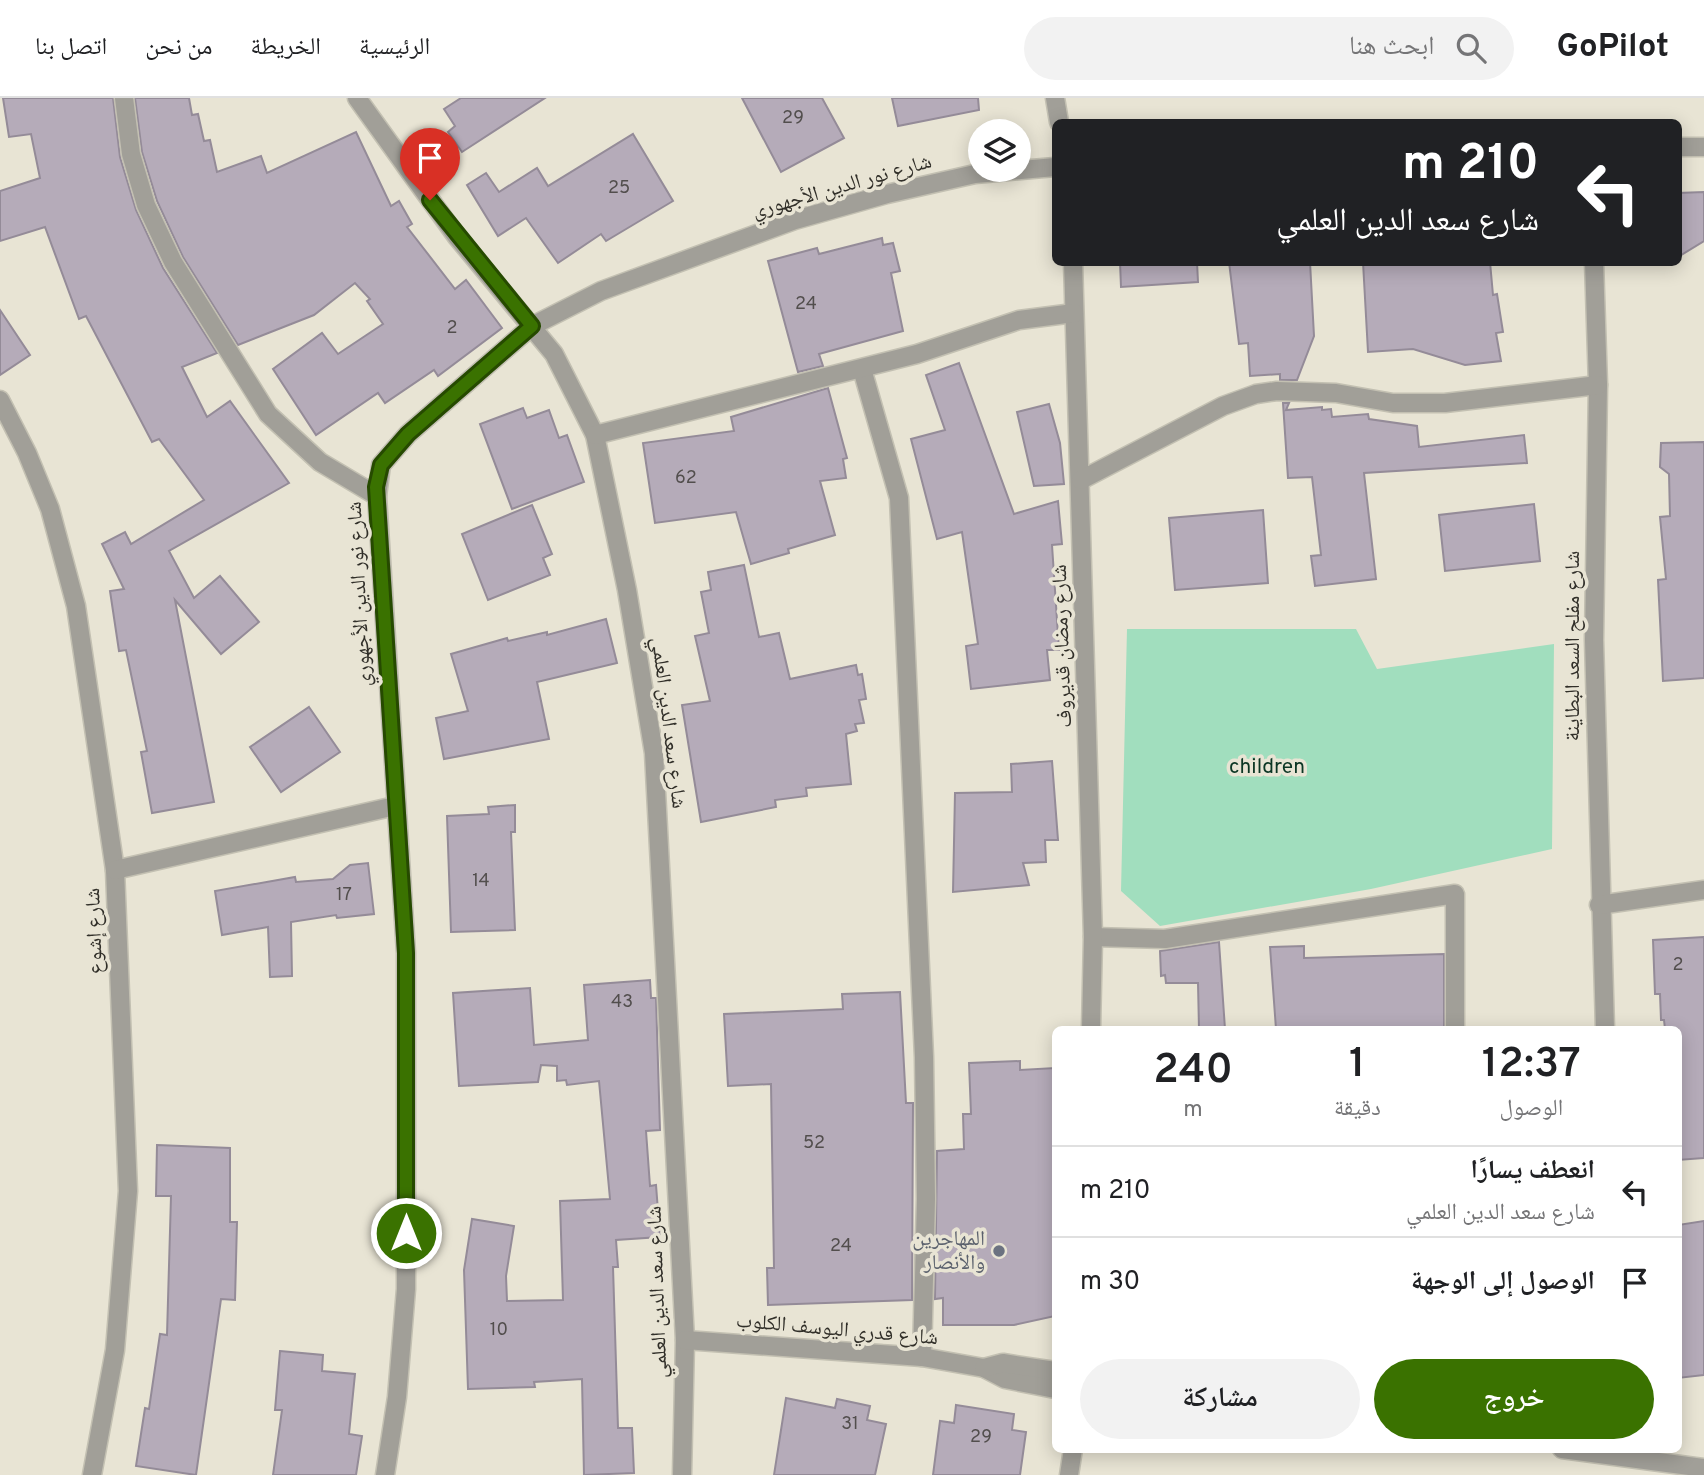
<!DOCTYPE html>
<html lang="ar">
<head>
<meta charset="utf-8">
<style>
  body { margin:0; font-family:Overpass,"Noto Naskh Arabic",sans-serif; background:#f2f2f2; color:#202124; direction:rtl; height:100vh; display:flex; flex-direction:column; font-size:26px; white-space:nowrap }
  * { box-sizing:border-box; margin:0 }
  p { font-size:23px; color:#757577 }
  .icon { flex:none; width:38px; height:38px; fill:none; stroke:currentColor; stroke-width:2; stroke-linecap:round; stroke-linejoin:round }
  .map { position:relative; flex:1; overflow:hidden; direction:ltr }
  .panel { position:absolute; left:1052px; top:928px; width:630px; height:427px; display:flex; flex-direction:column; background:#fff; border-radius:10px; box-shadow:0 4px 18px #0003; direction:rtl }
  .panel>* { flex:none }
  .banner { position:absolute; left:1052px; top:21px; width:630px; height:147px; border-radius:10px; box-shadow:0 4px 18px #0003; direction:rtl; background:#202124; color:#fff; overflow:hidden }
  .tools { position:absolute; left:968px; top:21px; display:grid; gap:14px }
  .tools a { display:grid; place-items:center; width:63px; height:63px; border-radius:50%; background:#fff; box-shadow:0 4px 18px #0003; font-size:35px }
  .pin { position:absolute; display:grid; place-items:center; width:60px; height:60px; color:#fff; margin:-72px -30px; border-radius:50% 50% 50% 0; rotate:-45deg; box-shadow:0 0 7px #0007 }
  .pin .icon { rotate:45deg }
  .me { position:absolute; width:77px; margin:-38px; rotate:0deg; stroke-linejoin:round; filter:drop-shadow(0 0 5px #0008) }
  .turn { display:flex; align-items:center; gap:24px; height:147px; padding:0 28px; font-size:32px }
  .turn .icon { width:91px; height:91px; stroke-width:2.5 }
  .turn b { display:block; font-size:49px; line-height:60px }
  .eta { display:flex; justify-content:space-evenly; align-items:center; height:119px; text-align:center }
  .eta b { font-size:42px; font-weight:600; line-height:49px }
  .action { display:flex; gap:14px; margin-top:auto; padding:14px 28px }
  .action a { flex:1; height:80px; border-radius:42px; background:#3a7200; color:#fff; font-size:28px; font-weight:600; line-height:80px; text-align:center }
  .action a+a { background:#f2f2f2; color:#202124 }
  ul { padding:0; list-style:none }
  li { display:flex; align-items:center; gap:21px; height:91px; padding:0 28px; border-top:2px solid #e0e0e0 }
  li div { flex:1 }
  li b { display:block; font-size:26px }
  li em { font-style:normal }
  header { display:flex; align-items:center; gap:42px; box-sizing:border-box; height:98px; padding:0 35px; background:#fff; border-bottom:2px solid #e0e0e0 }
  header strong { font-size:33px }
  nav { display:flex; gap:38px; margin-inline-start:auto; font-size:24px }
  .search { width:490px; height:63px; background:#f2f2f2; display:flex; align-items:center; gap:18px; box-sizing:border-box; padding:0 24px; border-radius:38px; color:#757577; font-size:26px }
  .map>svg:first-child { display:block }
</style>
</head>
<body>
<header>
<strong>GoPilot</strong>
<div class="search"><svg class="icon" aria-label="search" viewBox="0 0 24 24"><circle cx="10" cy="10" r="6"/><path d="M15 15l6 6"/></svg>ابحث هنا</div>
<nav><a>الرئيسية</a><a>الخريطة</a><a>من نحن</a><a>اتصل بنا</a></nav>
</header>
<div class="map">
<svg width="1704" height="1377" viewBox="0 0 1704 1377">
  <rect width="100%" height="100%" fill="#e8e4d4"/>
  <!-- green -->
  <polygon fill="#a1debe" points="1127,531 1356,531 1377,571 1554,546 1552,751 1371,791 1160,828 1121,793"/>
  <!-- building -->
  <g fill="#b5abb9" stroke="#948b98" stroke-width="2">
    <polygon points="3,0 113,0 120,59 136,112 163,170 217,255 182,269 207,319 230,303 289,385 169,453 194,500 220,478 259,524 221,556 175,502 214,704 152,715 141,654 147,653 126,552 119,553 110,493 124,491 102,446 125,434 131,446 204,402 159,341 152,344 86,218 79,221 45,129 0,143 0,93 40,80 31,36 9,39"/>
    <polygon points="135,0 189,0 192,17 198,16 204,43 210,42 217,74 261,58 267,75 356,34 391,108 399,103 412,126 407,129 455,191 466,182 502,230 438,278 434,272 385,305 378,295 316,337 273,271 322,235 338,256 383,226 367,203 370,201 355,185 314,217 238,247 183,159 157,103 142,54"/>
    <polygon points="461,0 545,0 462,54 448,34 455,28 444,11"/>
    <polygon points="742,0 822,0 844,40 781,74"/>
    <polygon points="892,0 978,0 979,12 898,28"/>
    <polygon points="633,36 673,103 606,143 601,136 558,165 526,120 498,138 467,87 486,75 499,94 537,70 548,88"/>
    <polygon points="1704,94 1704,143 1678,159 1678,95"/>
    <polygon points="882,140 883,147 893,145 900,173 891,175 903,233 819,256 823,268 798,274 768,163 817,150 819,156"/>
    <polygon points="1120,164 1197,164 1198,184 1121,189"/>
    <polygon points="1229,164 1310,164 1314,238 1297,282 1280,282 1280,276 1250,278 1248,245 1239,246"/>
    <polygon points="1363,164 1490,164 1493,197 1497,196 1503,234 1496,235 1501,263 1465,267 1413,251 1368,254"/>
    <polygon points="0,212 30,257 0,277"/>
    <polygon points="959,265 1014,416 1058,403 1062,446 1052,447 1059,552 1047,552 1050,582 971,591 966,548 978,546 962,434 937,441 911,341 945,332 926,277"/>
    <polygon points="828,290 847,360 843,361 846,380 820,383 835,437 788,451 789,455 751,466 736,414 655,425 643,345 734,333 731,319"/>
    <polygon points="1283,305 1289,305 1286,312 1322,309 1322,312 1331,311 1332,319 1368,316 1369,321 1417,328 1419,349 1524,337 1527,365 1364,375 1376,481 1315,488 1311,458 1321,457 1312,379 1288,380"/>
    <polygon points="1049,306 1060,345 1064,386 1034,388 1017,314"/>
    <polygon points="523,310 527,320 549,312 559,340 567,337 584,384 512,411 480,326"/>
    <polygon points="1704,344 1704,580 1663,583 1658,482 1666,481 1660,419 1670,418 1669,376 1660,369 1661,345"/>
    <polygon points="1534,406 1540,463 1445,473 1439,417"/>
    <polygon points="532,407 552,456 543,460 550,477 488,502 462,436"/>
    <polygon points="1263,412 1268,485 1175,492 1169,420"/>
    <polygon points="744,467 759,539 779,535 790,581 856,567 858,577 862,576 866,601 859,602 864,625 855,626 857,633 846,636 851,686 806,690 807,698 775,702 776,709 701,724 682,607 710,603 695,538 709,535 701,494 711,492 708,474"/>
    <polygon points="606,521 617,565 537,584 549,641 444,661 436,620 468,613 451,556 507,540 508,543 547,534 547,537"/>
    <polygon points="309,609 340,654 281,694 250,649"/>
    <polygon points="1052,663 1058,742 1045,742 1046,764 1023,765 1029,787 953,794 955,695 1012,694 1011,666"/>
    <polygon points="515,707 515,734 511,734 515,832 451,834 447,718 489,716 488,709"/>
    <polygon points="368,765 374,816 337,820 336,817 291,824 292,878 270,879 268,829 222,837 215,793 295,779 296,784 333,781 350,767"/>
    <polygon points="1704,839 1704,1060 1678,1062 1678,931 1665,931 1664,922 1661,922 1660,896 1655,896 1653,842"/>
    <polygon points="1219,844 1225,931 1199,931 1198,885 1166,885 1165,877 1161,878 1160,853"/>
    <polygon points="1304,848 1304,860 1444,856 1444,931 1276,931 1270,849"/>
    <polygon points="650,882 651,900 656,900 660,1032 646,1033 650,1088 656,1087 660,1139 616,1142 618,1169 613,1169 618,1330 632,1330 634,1375 584,1377 582,1281 534,1284 535,1289 468,1291 464,1172 472,1121 514,1128 506,1178 507,1203 563,1202 560,1103 610,1101 599,983 567,987 566,982 557,983 557,968 541,967 538,984 459,988 453,895 530,890 534,947 588,942 584,887"/>
    <polygon points="900,894 906,1005 913,1005 912,1202 768,1207 767,1170 774,1170 771,986 728,988 724,916 843,911 842,896"/>
    <polygon points="1020,963 1020,972 1055,970 1055,1218 1014,1227 943,1227 943,1200 935,1201 937,1053 964,1051 963,1016 971,1016 969,965"/>
    <polygon points="157,1047 230,1050 230,1124 237,1124 235,1202 221,1201 196,1377 136,1368 145,1310 149,1311 160,1236 167,1237 171,1098 156,1098"/>
    <polygon points="1704,1123 1704,1277 1678,1280 1678,1127"/>
    <polygon points="280,1253 323,1257 322,1273 355,1276 349,1336 362,1338 356,1377 273,1377 282,1312 275,1312"/>
    <polygon points="786,1300 835,1310 837,1301 870,1308 867,1322 886,1326 875,1377 774,1377"/>
    <polygon points="956,1307 1014,1316 1012,1332 1026,1334 1020,1377 933,1377 940,1323 954,1325"/>
  </g>
  <g fill="none" stroke-linecap="round" stroke-linejoin="round">
    <defs>
      <g id="service">
        <polyline points="124,0 131,56 146,107 173,164 268,316 320,364 377,398"/>
        <polyline points="862,271 899,400 924,959 926,1101 922,1259"/>
        <polyline points="1093,839 1165,841 1455,796 1455,931"/>
      </g>
      <g id="minor">
        <polyline points="357,0 457,139 554,256 595,337 627,492 654,655 685,1242 682,1377"/>
        <polyline points="1055,0 1059,24"/>
        <polyline points="1678,49 1704,49"/>
        <polyline points="1073,164 1093,839 1091,931"/>
        <polyline points="1594,164 1598,287 1594,542 1605,931"/>
        <polyline points="0,302 27,355 50,411 76,508 115,772 128,1093 115,1252 92,1377"/>
        <polyline points="595,337 917,256 1019,222 1074,215"/>
        <polyline points="1081,382 1223,308 1256,296 1277,293 1336,295 1393,305 1445,305 1598,287"/>
        <polyline points="115,772 395,708"/>
        <polyline points="1599,807 1704,792"/>
        <polyline points="685,1242 922,1259 984,1270 1005,1281 1055,1291"/>
        <polyline points="984,1270 1003,1265 1055,1273"/>
        <polyline points="1562,1351 1704,1370"/>
        <polyline points="385,1377 397,1299 406,1191 406,855 377,398 381,367 408,336 532,228 601,193 795,122 887,96 975,76 1055,69"/>
        <polyline points="1069,1377 1073,1351"/>
      </g>
    </defs>
    <!-- service casing -->
    <use href="#service" stroke="#c3c0b2" stroke-width="21"/>
    <!-- minor casing -->
    <use href="#minor" stroke="#c3c0b2" stroke-width="21"/>
    <!-- service -->
    <use href="#service" stroke="#a19f98" stroke-width="18"/>
    <!-- minor -->
    <use href="#minor" stroke="#a19f98" stroke-width="18"/>
  </g>
  <g fill="none" stroke-linecap="round" stroke-linejoin="round">
    <defs>
      <polyline id="route" points="406,1135 406,855 376,389 381,367 408,336 532,228 430,102"/>
    </defs>
    <!-- route casing -->
    <use href="#route" stroke="#264a00" stroke-width="18"/>
    <!-- route -->
    <use href="#route" stroke="#3a7200" stroke-width="12"/>
  </g>
  <!-- markers -->
  <circle fill="#6b7280" stroke="#e8e4d4" stroke-width="2.5" cx="999" cy="1153" r="7"/>
  <g text-anchor="middle" dominant-baseline="central" stroke-width="7" stroke-linejoin="round" paint-order="stroke">
    <!-- number labels -->
    <g font-size="18" fill="#524e4d">
      <text x="793" y="20">29</text>
      <text x="619" y="90">25</text>
      <text x="806" y="206">24</text>
      <text x="452" y="230">2</text>
      <text x="686" y="380">62</text>
      <text x="481" y="783">14</text>
      <text x="344" y="797">17</text>
      <text x="1678" y="867">2</text>
      <text x="622" y="904">43</text>
      <text x="814" y="1045">52</text>
      <text x="841" y="1148">24</text>
      <text x="499" y="1232">10</text>
      <text x="850" y="1326">31</text>
      <text x="981" y="1339">29</text>
    </g>
    <!-- street labels -->
    <g font-size="21" fill="#312f29" stroke="#e8e4d4">
      <text transform="translate(842 89) rotate(-16)">شارع نور الدين الأجهوري</text>
      <text transform="translate(360 496) rotate(-93)">شارع نور الدين الأجهوري</text>
      <text transform="translate(1063 548) rotate(-92)">شارع رمضان قديروف</text>
      <text transform="translate(1573 548) rotate(-90)">شارع مفلح السعد البطاينة</text>
      <text transform="translate(668 625) rotate(83)">شارع سعد الدين العلمي</text>
      <text transform="translate(95 833) rotate(-92)">شارع إشوع</text>
      <text transform="translate(658 1194) rotate(-92)">شارع سعد الدين العلمي</text>
      <text transform="translate(837 1232) rotate(5)">شارع قدري اليوسف الكلوب</text>
    </g>
    <!-- park labels -->
    <g font-size="21" fill="#0b3624" stroke="#e8e4d4">
      <text x="1267" y="669">children</text>
    </g>
    <!-- worship labels -->
    <g font-size="21" fill="#5b616d" stroke="#e8e4d4" text-anchor="end">
      <text x="985" y="1141">المهاجرين<tspan x="985" dy="24">والأنصار</tspan></text>
    </g>
  </g>
</svg>
<div class="tools">
<a><svg class="icon" aria-label="layers" viewBox="0 0 24 24"><path d="M12 4l9 5-9 5-9-5zM3 14l9 5 9-5"/></svg></a>
</div>
<div class="pin" style="left:430px;top:102px;background:#d93025"><svg class="icon" aria-label="arrive" viewBox="0 0 24 24"><path d="M6 21V4h12l-3 4 3 4H6"/></svg></div>
<svg class="me" style="left:406px;top:1135px" viewBox="-20 -20 40 40"><circle r="17" fill="#3a7200" stroke="#fff" stroke-width="3"/><path d="M0-11L8 9 0 5-8 9z" fill="#fff"/></svg>
<div class="banner">
<div class="turn"><svg class="icon" aria-label="left" viewBox="0 0 24 24"><path d="M17 20v-9H6M10 6l-5 5 5 5"/></svg><div><b>210 m</b>شارع سعد الدين العلمي</div></div>
</div>
<section class="panel">
<div class="eta">
<div><b>12:37</b><p>الوصول</p></div>
<div><b>1</b><p>دقيقة</p></div>
<div><b>240</b><p>m</p></div>
</div>
<ul>
<li><svg class="icon" aria-label="left" viewBox="0 0 24 24"><path d="M17 20v-9H6M10 6l-5 5 5 5"/></svg><div><b>انعطف يسارًا</b><p>شارع سعد الدين العلمي</p></div><em>210 m</em></li>
<li><svg class="icon" aria-label="arrive" viewBox="0 0 24 24"><path d="M6 21V4h12l-3 4 3 4H6"/></svg><div><b>الوصول إلى الوجهة</b></div><em>30 m</em></li>
</ul>
<div class="action"><a>خروج</a><a>مشاركة</a></div>
</section>
</div>
</body>
</html>
